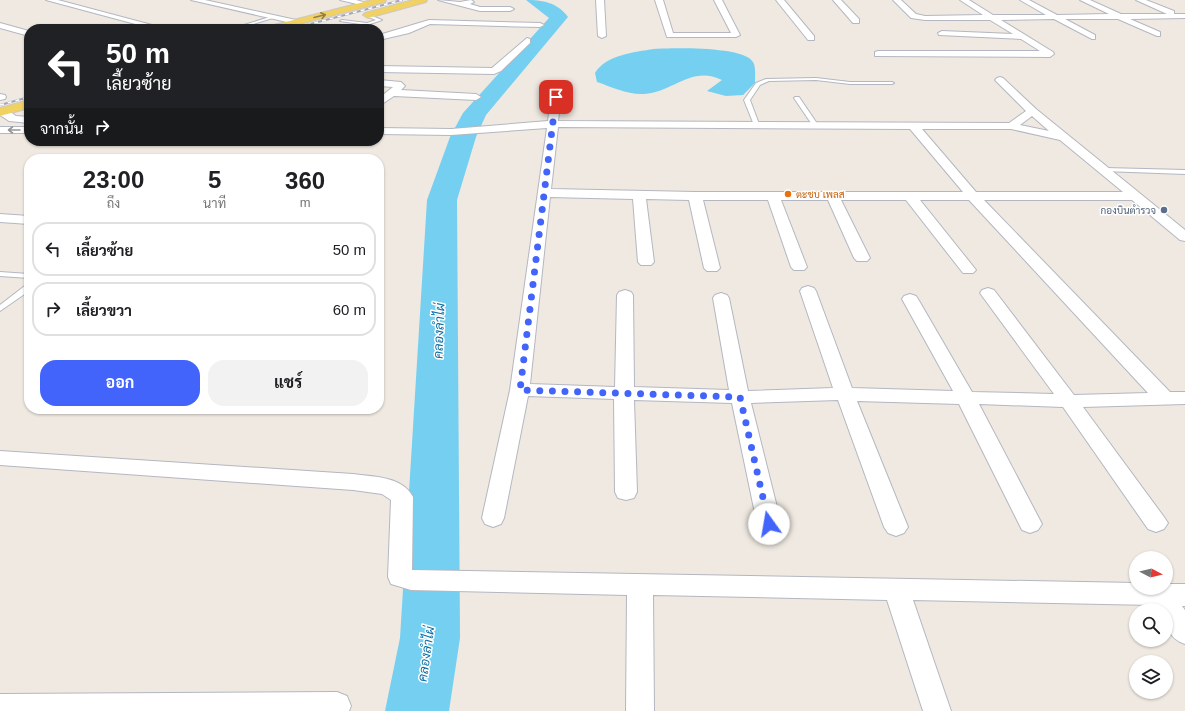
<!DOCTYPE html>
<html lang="th">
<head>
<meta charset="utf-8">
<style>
  body { margin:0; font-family:Helvetica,Sarabun,sans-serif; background:#f2f2f2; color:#202124; height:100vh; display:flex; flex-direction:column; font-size:15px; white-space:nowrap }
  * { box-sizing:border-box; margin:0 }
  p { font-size:13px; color:#757577 }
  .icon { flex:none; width:22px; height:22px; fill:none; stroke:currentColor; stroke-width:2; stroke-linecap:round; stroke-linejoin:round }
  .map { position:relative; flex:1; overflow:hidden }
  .drawer { position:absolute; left:24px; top:154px; width:360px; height:260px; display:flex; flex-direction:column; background:#fff; border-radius:16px; box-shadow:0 1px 3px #0004 }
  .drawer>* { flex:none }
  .guide { position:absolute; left:24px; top:24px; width:360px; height:122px; border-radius:16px; box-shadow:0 1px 3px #0004; background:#202124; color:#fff; overflow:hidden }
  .needle { width:26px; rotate:97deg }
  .controls { position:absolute; left:1129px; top:551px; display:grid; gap:8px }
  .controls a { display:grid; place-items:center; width:44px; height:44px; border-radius:50%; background:#fff; box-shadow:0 1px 3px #0004; font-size:20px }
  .pin { position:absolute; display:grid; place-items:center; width:34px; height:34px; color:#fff; margin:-17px; border-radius:8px; box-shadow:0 2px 6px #0006 }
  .me { position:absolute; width:44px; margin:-22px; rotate:347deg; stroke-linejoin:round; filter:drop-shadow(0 0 3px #0008) }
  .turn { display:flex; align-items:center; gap:14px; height:84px; padding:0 16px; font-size:18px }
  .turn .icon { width:52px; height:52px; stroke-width:2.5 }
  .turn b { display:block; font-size:28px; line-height:34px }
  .then { display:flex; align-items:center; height:38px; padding:0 16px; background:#0003; gap:8px; font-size:15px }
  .eta { display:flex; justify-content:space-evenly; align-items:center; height:68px; text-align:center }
  .eta b { font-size:24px; font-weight:700; line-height:28px }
  .action { display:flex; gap:8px; margin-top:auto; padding:8px 16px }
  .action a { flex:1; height:46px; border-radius:16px; background:#4264fb; color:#fff; font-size:16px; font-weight:700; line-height:46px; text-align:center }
  .action a+a { background:#f2f2f2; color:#202124 }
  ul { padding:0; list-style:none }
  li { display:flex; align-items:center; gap:12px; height:54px; margin:0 8px 6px; padding:0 8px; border:2px solid #e0e0e0; border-radius:16px }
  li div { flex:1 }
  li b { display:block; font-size:15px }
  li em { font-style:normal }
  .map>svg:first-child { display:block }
</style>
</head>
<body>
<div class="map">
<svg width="1185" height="711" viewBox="0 0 1185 711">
  <rect width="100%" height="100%" fill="#efe9e1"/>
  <!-- water -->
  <path fill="#75cff0" d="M654,49C671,48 744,46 753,62C756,67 755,77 755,83L743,95L726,96L707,91L722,80C691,65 674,92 644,94C628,95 612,87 597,82L595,73C606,55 634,52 654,49Z"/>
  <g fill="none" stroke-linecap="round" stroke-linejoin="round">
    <!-- river -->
    <path fill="#75cff0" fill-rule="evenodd" d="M526,0C542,0 557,2 568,17L486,115L476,137L457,200L460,638L449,711H385L400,638L427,200L450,137L463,113L549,18Z"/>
    <defs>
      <g id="lane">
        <polygon points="367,14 382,20 367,25 340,21 342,20 367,23 376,20 366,16"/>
        <polygon points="273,16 276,17 237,29 231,29"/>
        <polygon points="816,78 850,82 892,82 894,83 892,84 850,84 816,80 769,81 760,85 750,100 759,124 754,125 744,100 756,83 766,79"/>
        <polygon points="795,97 799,97 818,125 817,126 813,126 794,98"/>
        <polygon points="199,141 323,141 310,145 201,144 199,143"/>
        <polygon points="1105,168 1185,170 1185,174 1103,171 1102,170"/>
        <polygon points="0,272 29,274 29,278 0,276"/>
        <polygon points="26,285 29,285 29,291 0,311 0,305"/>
      </g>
      <g id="street">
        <polygon points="46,0 58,0 167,29 154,29"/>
        <polygon points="191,0 205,0 296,20 300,22 296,24"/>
        <polygon points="340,0 356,0 370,4 366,6"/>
        <polygon points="438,0 460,2 471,0 474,2 470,4 480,7 510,7 514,9 510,11 480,11"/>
        <polygon points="596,0 604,0 606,36 602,38 598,36"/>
        <polygon points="655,0 663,0 673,33 731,33 714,0 722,0 740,35 736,37 667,37"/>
        <polygon points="776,0 784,0 814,36 814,40 808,40"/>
        <polygon points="833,0 841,0 859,19 859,23 853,23"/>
        <polygon points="893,0 901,0 916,14 925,16 983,15 960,0 969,0 993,15 1046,15 1020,0 1029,0 1057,15 1109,14 1080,0 1090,0 1121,14 1167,14 1136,0 1146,0 1174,11 1174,14 1185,14 1185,18 1130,19 1160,32 1160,36 1157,36 1118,19 1065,19 1095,35 1095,39 1092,39 1054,19 1001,20 1053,52 1054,54 1050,57 875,56 875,52 878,51 1040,51 1021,39 939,35 938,33 942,31 1013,34 990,20 925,20 911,18"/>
        <polygon points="429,20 540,23 544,25 540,27 430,24 409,33 379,40 379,35"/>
        <polygon points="0,23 29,31 29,36 0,28"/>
        <polygon points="527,38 530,39 530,43 501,71 494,74 379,72 379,66 492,68"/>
        <path d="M1000,77L1003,78L1036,109L1185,230V241L1180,240L1132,200H984L1170,392H1185V404L1083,407L1164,517L1168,523L1164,529L1156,532L1148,529L1063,407L979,404L1042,524L1038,530L1030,533L1022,530L959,404L857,401L908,527L904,533L896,536L888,533L884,527L838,400L751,403L781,523L777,529L769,532L761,529L757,523L732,403L634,400L637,492L634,498L626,500L618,498L615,492L614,399L528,396L504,518L501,524L493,527L485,524L482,518L510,390L547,128L451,135L379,134V128L451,129L548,121L551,97L556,94L561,97L558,121L1009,123L1026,111L995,80L997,78ZM1032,116L1049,131L1020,125ZM558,127L910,129L963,192H695L551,189ZM922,129H1011L1060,140L1123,192H976ZM550,197L633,199L638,262L641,265H651L654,262L646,199L689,200L704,268L707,271H717L720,268L703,200H768L791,267L794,270H804L807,267L781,200H828L854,258L857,261H867L870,258L841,200H906L963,273H973L976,270L920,200H969L1148,393L1074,395L994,290L988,288L982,290L980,293L1054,394L972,392L918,299L916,296L910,294L904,296L902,299L953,391L852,388L816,291L814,288L808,286L802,288L800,291L833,388L748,391L729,298L727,295L721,293L715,295L713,298L729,390L634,387L633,295L631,292L625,290L619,292L617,295L615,387L530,384Z"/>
        <polygon points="379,80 401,82 405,86 401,90 476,94 481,97 476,100 394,96 379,106 379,98 393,87 379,86"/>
        <polygon points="0,94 5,95 6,97 5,99 0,100"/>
        <polygon points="0,108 6,109 16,116 29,117 29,123 9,121 0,115"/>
        <rect x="0" y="127" width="29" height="6"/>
        <polygon points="0,214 29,216 29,224 0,222"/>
        <path d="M0,451L353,474C374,477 402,476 413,497L412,570L1136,583V588H1166V584H1185V606H1182L1185,610V644C1168,638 1166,626 1166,610H1157L1154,605L913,600L951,711H923L887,600L653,595L654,711H626L627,595L411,590L391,584L388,577L391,500L382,494L353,490L0,465Z"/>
        <polygon points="337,692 347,696 351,706 349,711 0,711 0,694"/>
      </g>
      <g id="primary">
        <polygon points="372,0 386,0 385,2 280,29 264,29 266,27"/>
        <polygon points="413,0 427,0 426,2 368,18 363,15 365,13"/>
        <polygon points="29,100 29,108 0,116 0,108"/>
      </g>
    </defs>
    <!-- lane casing -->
    <use href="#lane" stroke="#b4b7c1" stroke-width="2"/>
    <!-- street casing -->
    <use href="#street" stroke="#b4b7c1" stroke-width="2"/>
    <!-- primary casing -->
    <use href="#primary" stroke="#c9c9c9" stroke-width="2"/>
    <!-- lane -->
    <use href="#lane" fill="#fff" fill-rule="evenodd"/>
    <!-- street -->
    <use href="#street" fill="#fff" fill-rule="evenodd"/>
    <!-- primary -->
    <use href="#primary" fill="#f2d163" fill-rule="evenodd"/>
    <defs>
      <g id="rail">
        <polyline points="291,29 402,0"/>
        <polyline points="0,105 29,97"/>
      </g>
    </defs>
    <!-- rail casing -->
    <use href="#rail" stroke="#a3a6b8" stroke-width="2"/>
    <!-- rail -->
    <use href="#rail" stroke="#fff" stroke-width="1.5" stroke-dasharray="4" stroke-linecap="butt"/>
  </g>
  <!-- one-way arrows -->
  <defs><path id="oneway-shaft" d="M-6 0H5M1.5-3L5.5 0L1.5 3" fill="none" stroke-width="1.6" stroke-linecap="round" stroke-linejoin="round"/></defs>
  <use stroke="#908048" href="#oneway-shaft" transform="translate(320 16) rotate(-14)"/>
  <use stroke="#969696" href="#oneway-shaft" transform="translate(14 130) rotate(-180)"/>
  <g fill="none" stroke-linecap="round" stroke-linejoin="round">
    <!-- route -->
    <polyline stroke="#4264fb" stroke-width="7" stroke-dasharray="0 12.6" points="556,97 520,390 740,397 769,524"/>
  </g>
  <!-- markers -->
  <circle fill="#e8710a" stroke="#fff" stroke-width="1.5" cx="788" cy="194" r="4"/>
  <circle fill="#5c6f8a" stroke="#fff" stroke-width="1.5" cx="1164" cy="210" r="4"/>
  <g text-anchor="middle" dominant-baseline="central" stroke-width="3" stroke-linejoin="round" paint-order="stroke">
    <!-- far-food labels -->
    <g font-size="10" fill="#c56008" stroke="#fff" text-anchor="start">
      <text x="796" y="194">ตะชบ เพลส</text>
    </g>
    <!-- far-service labels -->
    <g font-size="10" fill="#4e5e75" stroke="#fff" text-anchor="end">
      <text x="1156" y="210">กองบินตำรวจ</text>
    </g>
    <!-- water labels -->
    <g font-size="13" font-style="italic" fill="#0d6fa3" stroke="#fff">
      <text transform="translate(439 331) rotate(-88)">คลองลำไผ่</text>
      <text transform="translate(426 654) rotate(-82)">คลองลำไผ่</text>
    </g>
  </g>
</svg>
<div class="controls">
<a><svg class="needle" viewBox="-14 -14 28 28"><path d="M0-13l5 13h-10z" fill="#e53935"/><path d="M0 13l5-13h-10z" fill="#757577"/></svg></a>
<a><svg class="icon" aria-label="search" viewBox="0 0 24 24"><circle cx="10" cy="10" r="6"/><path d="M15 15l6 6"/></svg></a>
<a><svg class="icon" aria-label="layers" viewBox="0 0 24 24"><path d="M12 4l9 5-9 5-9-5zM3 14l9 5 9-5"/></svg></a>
</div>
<div class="pin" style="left:556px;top:97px;background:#d93025"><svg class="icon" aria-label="arrive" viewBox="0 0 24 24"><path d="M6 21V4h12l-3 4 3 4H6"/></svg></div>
<svg class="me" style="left:769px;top:524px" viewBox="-20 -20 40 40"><circle r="19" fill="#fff"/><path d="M0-13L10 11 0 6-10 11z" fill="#4264fb"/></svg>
<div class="guide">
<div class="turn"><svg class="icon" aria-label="left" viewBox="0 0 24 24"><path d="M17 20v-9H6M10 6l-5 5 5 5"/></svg><div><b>50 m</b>เลี้ยวซ้าย</div></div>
<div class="then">จากนั้น<svg class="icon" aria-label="right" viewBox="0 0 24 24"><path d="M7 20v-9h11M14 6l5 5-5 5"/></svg></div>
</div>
<section class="drawer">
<div class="eta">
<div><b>23:00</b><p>ถึง</p></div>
<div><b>5</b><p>นาที</p></div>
<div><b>360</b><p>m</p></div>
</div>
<ul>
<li><svg class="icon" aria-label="left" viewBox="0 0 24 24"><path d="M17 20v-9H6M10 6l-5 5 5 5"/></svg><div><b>เลี้ยวซ้าย</b></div><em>50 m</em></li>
<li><svg class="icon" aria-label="right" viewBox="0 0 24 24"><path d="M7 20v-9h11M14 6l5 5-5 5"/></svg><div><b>เลี้ยวขวา</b></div><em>60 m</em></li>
</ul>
<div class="action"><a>ออก</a><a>แชร์</a></div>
</section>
</div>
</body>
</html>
